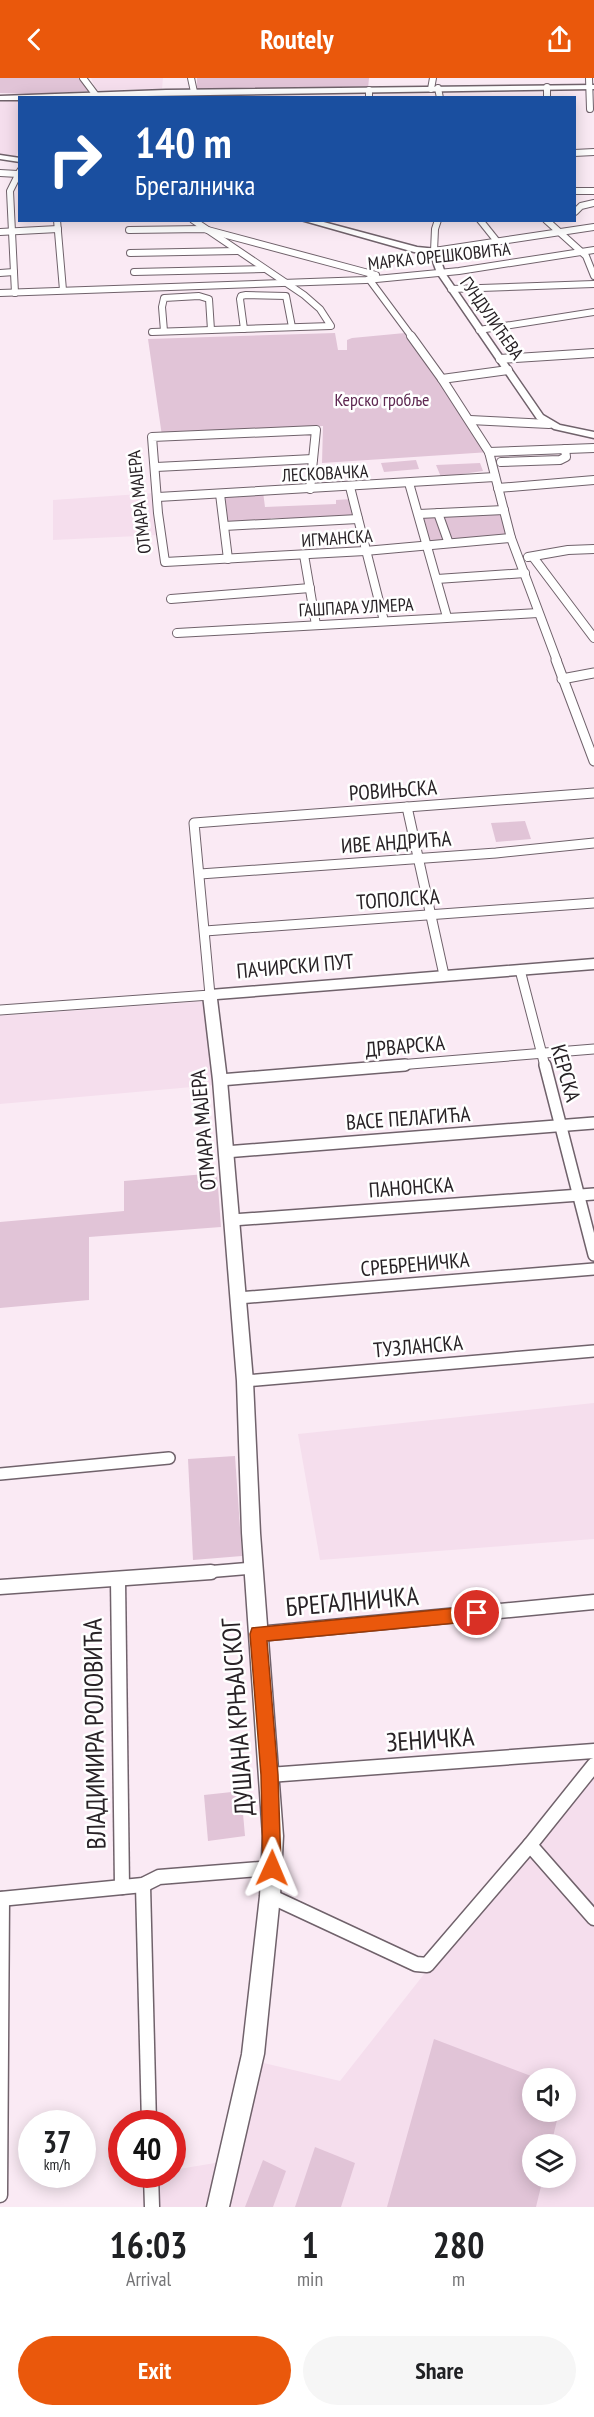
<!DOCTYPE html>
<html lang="en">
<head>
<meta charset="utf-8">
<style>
  body { margin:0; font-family:"PT Sans Narrow",sans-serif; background:#f6f6f6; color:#202124; height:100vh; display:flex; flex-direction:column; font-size:22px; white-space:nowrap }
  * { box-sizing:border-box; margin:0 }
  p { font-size:20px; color:#757577 }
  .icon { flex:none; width:33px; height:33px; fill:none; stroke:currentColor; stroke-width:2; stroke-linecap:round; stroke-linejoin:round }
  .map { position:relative; height:2129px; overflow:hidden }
  .panel { display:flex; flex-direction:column; background:#fff; flex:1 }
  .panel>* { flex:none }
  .hud { position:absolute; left:18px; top:18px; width:558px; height:126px; border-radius:0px; box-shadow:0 3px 15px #0003; background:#1a4fa0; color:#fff; overflow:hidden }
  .controls { position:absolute; left:522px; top:1990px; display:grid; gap:12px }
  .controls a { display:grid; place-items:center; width:54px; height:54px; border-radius:50%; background:#fff; box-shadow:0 3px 15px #0003; font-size:30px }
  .speed { position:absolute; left:18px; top:2032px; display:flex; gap:12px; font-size:30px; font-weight:700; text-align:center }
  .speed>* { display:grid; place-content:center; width:78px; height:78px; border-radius:50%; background:#fff; box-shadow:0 3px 15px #0003; line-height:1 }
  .speed small { font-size:15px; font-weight:400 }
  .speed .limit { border:9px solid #d22; background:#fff; color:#111 }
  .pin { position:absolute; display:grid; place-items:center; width:51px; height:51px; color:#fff; margin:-26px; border:3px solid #fff; border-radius:50%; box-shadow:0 2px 6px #0007 }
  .me { position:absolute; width:66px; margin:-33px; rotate:1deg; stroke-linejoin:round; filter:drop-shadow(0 0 4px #0008) }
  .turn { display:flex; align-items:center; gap:21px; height:126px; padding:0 18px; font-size:27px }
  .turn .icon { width:78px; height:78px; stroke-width:2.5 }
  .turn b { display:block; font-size:42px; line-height:51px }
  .eta { display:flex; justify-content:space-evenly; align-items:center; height:102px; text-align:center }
  .eta b { font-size:36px; font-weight:700; line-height:42px }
  .primary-button { display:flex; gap:12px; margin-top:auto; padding:12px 18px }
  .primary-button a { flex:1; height:69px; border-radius:36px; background:#ea580c; color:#fff; font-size:24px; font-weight:700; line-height:69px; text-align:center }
  .primary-button a+a { background:#f6f6f6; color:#202124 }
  header { display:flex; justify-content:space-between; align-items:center; height:78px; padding:0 18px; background:#ea580c; color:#fff; font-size:27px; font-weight:700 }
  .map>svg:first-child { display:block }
</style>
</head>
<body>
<header><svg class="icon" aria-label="back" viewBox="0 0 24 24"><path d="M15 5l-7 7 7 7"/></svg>Routely<svg class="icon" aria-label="share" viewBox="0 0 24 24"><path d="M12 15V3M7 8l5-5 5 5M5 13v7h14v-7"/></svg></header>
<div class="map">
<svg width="594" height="2129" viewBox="0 0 594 2129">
  <rect width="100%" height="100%" fill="#faeaf4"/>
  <!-- built -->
  <g fill="#f5deed" fill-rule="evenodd">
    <polygon points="91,0 163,0 162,11 96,12"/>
    <polygon points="19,22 19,70 16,78 0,76 0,23"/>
    <polygon points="154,415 159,457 53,462 53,422"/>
    <polygon points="209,923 215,1007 0,1026 0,938"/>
    <polygon points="594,1325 594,1461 320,1482 298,1356"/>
    <path d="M594,1680V2129H145L143,2097H172L173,2092L239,2081L251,1982L340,2003ZM532,2001H566V2034H532ZM532,2067H566V2100H532Z"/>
  </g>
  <!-- green -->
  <g fill="#e1c4d7">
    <polygon points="0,0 78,0 89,13 34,16 0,15"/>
    <polygon points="197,0 369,0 368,11 197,13"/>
    <polygon points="335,255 338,272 347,272 347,262 352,260 405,255 445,303 490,374 322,385 323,348 162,358 148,261"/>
    <polygon points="416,382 419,391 384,394 381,385"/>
    <polygon points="480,385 483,393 441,399 436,387"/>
    <polygon points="263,414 265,429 336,426 336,422 352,421 357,440 307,443 306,440 271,440 267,445 225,448 221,417"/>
    <polygon points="503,433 509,457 427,465 421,439 469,438 469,436 476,435 477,438 492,437 492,434"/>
    <polygon points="525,743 531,761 496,764 491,745"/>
    <polygon points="217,1095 221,1149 89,1159 89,1222 0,1230 0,1144 124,1133 124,1103"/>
    <polygon points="235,1378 242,1478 193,1482 188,1381"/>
    <polygon points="241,1713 245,1758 208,1763 204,1717"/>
    <polygon points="434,1961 539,2001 532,2001 532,2034 559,2034 551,2067 532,2067 532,2100 543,2100 536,2129 387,2129"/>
    <polygon points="315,2069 355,2085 341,2129 295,2129"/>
    <polygon points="263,2082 286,2093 273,2129 245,2129"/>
  </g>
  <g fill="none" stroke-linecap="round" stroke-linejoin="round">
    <defs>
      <g id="street-far4">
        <polyline points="83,0 95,16"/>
        <polyline points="191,0 194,14"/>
        <polyline points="589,0 590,31"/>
        <polyline points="547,9 547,20"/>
        <polyline points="438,10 440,20"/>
        <polyline points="431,11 433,0"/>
        <polyline points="369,12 369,20"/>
        <polyline points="574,75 594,74"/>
        <polyline points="0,95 18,96"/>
        <polyline points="574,113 594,113"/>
        <polyline points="575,134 581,128 594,125"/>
        <polyline points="57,142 63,212"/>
        <polyline points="438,142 435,151 434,173 594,149"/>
        <polyline points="480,142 496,162"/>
        <polyline points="546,142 586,178 594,198"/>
        <polyline points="129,152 204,151 376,197"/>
        <polyline points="0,154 58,151"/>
        <polyline points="130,175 237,173"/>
        <polyline points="134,194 264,191"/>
        <polyline points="0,195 14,194"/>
        <polyline points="369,201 412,259"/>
        <polyline points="451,211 594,206"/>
        <polyline points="0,215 366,202 459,193 594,172"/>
        <polyline points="15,215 10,113 20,93"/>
        <polyline points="244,251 240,221 241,218 246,217 286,218 292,249"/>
        <polyline points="479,252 594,234"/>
        <polyline points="164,253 162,229 164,220 199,218 209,221 211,252"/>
        <polyline points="152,254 331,248 320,231 304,217 193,142"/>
      </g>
      <g id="street-far3">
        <polyline points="411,258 442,301 489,374 511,460 557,583"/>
        <polyline points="500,281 594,275"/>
        <polyline points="442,301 508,292"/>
        <polyline points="470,342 549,346"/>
        <polyline points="489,374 594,370"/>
        <polyline points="501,384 560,382 566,379 565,371"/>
        <polyline points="156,389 313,381"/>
        <polyline points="409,405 447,539"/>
        <polyline points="350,409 384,543"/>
        <polyline points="498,410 594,402"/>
        <polyline points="310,411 316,352 152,359 158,435 165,484 365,473 511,460"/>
        <polyline points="220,416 228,481"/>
        <polyline points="158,419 495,399"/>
        <polyline points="438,435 448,463"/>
        <polyline points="419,436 504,432"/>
        <polyline points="224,448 358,441"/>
        <polyline points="304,477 316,547"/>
        <polyline points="528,479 568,472 594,471"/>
        <polyline points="533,479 594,560"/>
        <polyline points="437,501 525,495"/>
        <polyline points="171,521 310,510"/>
        <polyline points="177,555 538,535"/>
      </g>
      <g id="street-far2">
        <polyline points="556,582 594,683"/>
        <polyline points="562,601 594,595"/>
        <polyline points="407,729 444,897"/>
        <polyline points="200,796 496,775 594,765"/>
        <polyline points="205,853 594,825"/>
        <polyline points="520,892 545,988"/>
        <polyline points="0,932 210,917 194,745 594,715"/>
        <polyline points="386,988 594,971"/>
      </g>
      <g id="street-far1">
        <polyline points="545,987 594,1177"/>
        <polyline points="220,1002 405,987"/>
        <polyline points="225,1074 594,1045"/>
        <polyline points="232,1142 594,1116"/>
        <polyline points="238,1220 594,1191"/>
        <polyline points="245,1303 594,1273"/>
        <polyline points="0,1396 169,1380"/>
        <polyline points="194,1495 253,1490"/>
      </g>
      <g id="street">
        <polyline points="118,1502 122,1809"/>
        <polyline points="0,1509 211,1494"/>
        <polyline points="258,1556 594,1524"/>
        <polyline points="269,1697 594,1673"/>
        <polyline points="530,1767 594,1840"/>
        <polyline points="143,1807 149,2046"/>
        <polyline points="270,1818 416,1886 427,1887 530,1767 594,1687"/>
        <polyline points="0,1821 143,1807 159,1799 272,1790"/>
        <polyline points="151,2097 152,2129"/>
        <polyline points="0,2117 2,1821"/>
      </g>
      <g id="secondary">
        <polygon points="594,7 594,11 20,20 20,22 0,22 0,18 166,12"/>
        <polygon points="0,77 20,80 20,84 0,81"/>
        <polygon points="301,142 316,142 417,169 437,171 445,195 543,337 560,347 594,354 594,360 554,351 537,341 437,195 430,175 414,174"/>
        <polygon points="594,881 594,891 217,921 227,1002 253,1303 260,1455 283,1758 280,1818 264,1976 229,2129 207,2129 242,1976 260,1818 263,1758 242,1455 237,1303 213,1002 203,917 210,912"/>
      </g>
    </defs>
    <!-- street-far4 casing -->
    <use href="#street-far4" stroke="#70626b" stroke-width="8"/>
    <!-- street-far3 casing -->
    <use href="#street-far3" stroke="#70626b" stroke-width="10"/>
    <!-- street-far2 casing -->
    <use href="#street-far2" stroke="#70626b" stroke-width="11"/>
    <!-- street-far1 casing -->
    <use href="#street-far1" stroke="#70626b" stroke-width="14"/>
    <!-- street casing -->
    <use href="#street" stroke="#70626b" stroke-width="17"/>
    <!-- secondary casing -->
    <use href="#secondary" stroke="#70626b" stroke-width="3"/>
    <!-- street-far4 -->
    <use href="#street-far4" stroke="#fff" stroke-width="6"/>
    <!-- street-far3 -->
    <use href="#street-far3" stroke="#fff" stroke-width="8"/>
    <!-- street-far2 -->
    <use href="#street-far2" stroke="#fff" stroke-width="9"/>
    <!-- street-far1 -->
    <use href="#street-far1" stroke="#fff" stroke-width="11"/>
    <!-- street -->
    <use href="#street" stroke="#fff" stroke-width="14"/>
    <!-- secondary -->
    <use href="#secondary" fill="#fff" fill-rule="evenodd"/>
  </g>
  <!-- route -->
  <polygon fill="#ea580c" stroke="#983908" stroke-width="1.5" points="477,1528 482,1530 485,1535 482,1541 477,1543 267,1563 278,1697 281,1790 279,1797 272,1800 266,1797 263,1790 261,1697 250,1556 252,1550"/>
  <g text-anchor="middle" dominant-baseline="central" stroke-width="5" stroke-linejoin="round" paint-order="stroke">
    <!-- far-street labels -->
    <g font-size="18" fill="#282226" stroke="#fff">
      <text transform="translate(439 178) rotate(-6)">МАРКА ОРЕШКОВИЋА</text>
      <text transform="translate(492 240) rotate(55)">ГУНДУЛИЋЕВА</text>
      <text transform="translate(325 395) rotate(-3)">ЛЕСКОВАЧКА</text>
      <text transform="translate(139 424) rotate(-96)">ОТМАРА МАЈЕРА</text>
      <text transform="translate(337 460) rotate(-4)">ИГМАНСКА</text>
      <text transform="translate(356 529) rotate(-3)">ГАШПАРА УЛМЕРА</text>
    </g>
    <!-- far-park labels -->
    <g font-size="18" fill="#5f2952" stroke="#fff">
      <text x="382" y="321">Керско гробље</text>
    </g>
    <!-- street labels -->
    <g font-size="21" fill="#282226" stroke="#fff">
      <text transform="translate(393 712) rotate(-4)">РОВИЊСКА</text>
      <text transform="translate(396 764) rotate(-4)">ИВЕ АНДРИЋА</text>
      <text transform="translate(398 821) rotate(-4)">ТОПОЛСКА</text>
      <text transform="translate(295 888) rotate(-5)">ПАЧИРСКИ ПУТ</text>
      <text transform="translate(405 968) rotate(-5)">ДРВАРСКА</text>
      <text transform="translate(566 995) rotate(74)">КЕРСКА</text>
      <text transform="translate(408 1040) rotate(-4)">ВАСЕ ПЕЛАГИЋА</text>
      <text transform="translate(203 1052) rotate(-95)">ОТМАРА МАЈЕРА</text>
      <text transform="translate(411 1109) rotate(-4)">ПАНОНСКА</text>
      <text transform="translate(415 1186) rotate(-5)">СРЕБРЕНИЧКА</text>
      <text transform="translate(418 1268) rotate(-5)">ТУЗЛАНСКА</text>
    </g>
    <!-- near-street labels -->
    <g font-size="26" fill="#282226" stroke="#fff">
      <text transform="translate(352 1523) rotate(-5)">БРЕГАЛНИЧКА</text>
      <text transform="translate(237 1639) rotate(-94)">ДУШАНА КРЊАЈСКОГ</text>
      <text transform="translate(94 1656) rotate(-91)">ВЛАДИМИРА РОЛОВИЋА</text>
      <text transform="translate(430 1661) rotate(-4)">ЗЕНИЧКА</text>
    </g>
  </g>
</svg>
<div class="controls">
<a><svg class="icon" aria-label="sound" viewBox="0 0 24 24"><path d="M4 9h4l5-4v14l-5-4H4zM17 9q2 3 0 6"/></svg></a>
<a><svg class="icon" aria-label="layers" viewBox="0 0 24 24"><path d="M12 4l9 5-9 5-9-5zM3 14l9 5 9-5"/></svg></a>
</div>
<div class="speed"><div>37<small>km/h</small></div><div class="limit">40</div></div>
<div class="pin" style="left:477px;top:1535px;background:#d93025"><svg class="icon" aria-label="arrive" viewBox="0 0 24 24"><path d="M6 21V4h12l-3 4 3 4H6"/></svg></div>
<svg class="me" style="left:272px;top:1790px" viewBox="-20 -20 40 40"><path d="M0-17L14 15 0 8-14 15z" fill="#ea580c" stroke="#fff" stroke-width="4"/></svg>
<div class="hud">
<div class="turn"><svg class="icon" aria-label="right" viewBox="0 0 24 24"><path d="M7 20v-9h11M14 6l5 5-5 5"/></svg><div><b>140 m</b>Брегалничка</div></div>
</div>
</div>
<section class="panel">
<div class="eta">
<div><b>16:03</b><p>Arrival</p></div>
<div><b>1</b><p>min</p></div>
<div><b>280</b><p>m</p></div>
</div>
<div class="primary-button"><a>Exit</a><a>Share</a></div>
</section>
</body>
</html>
